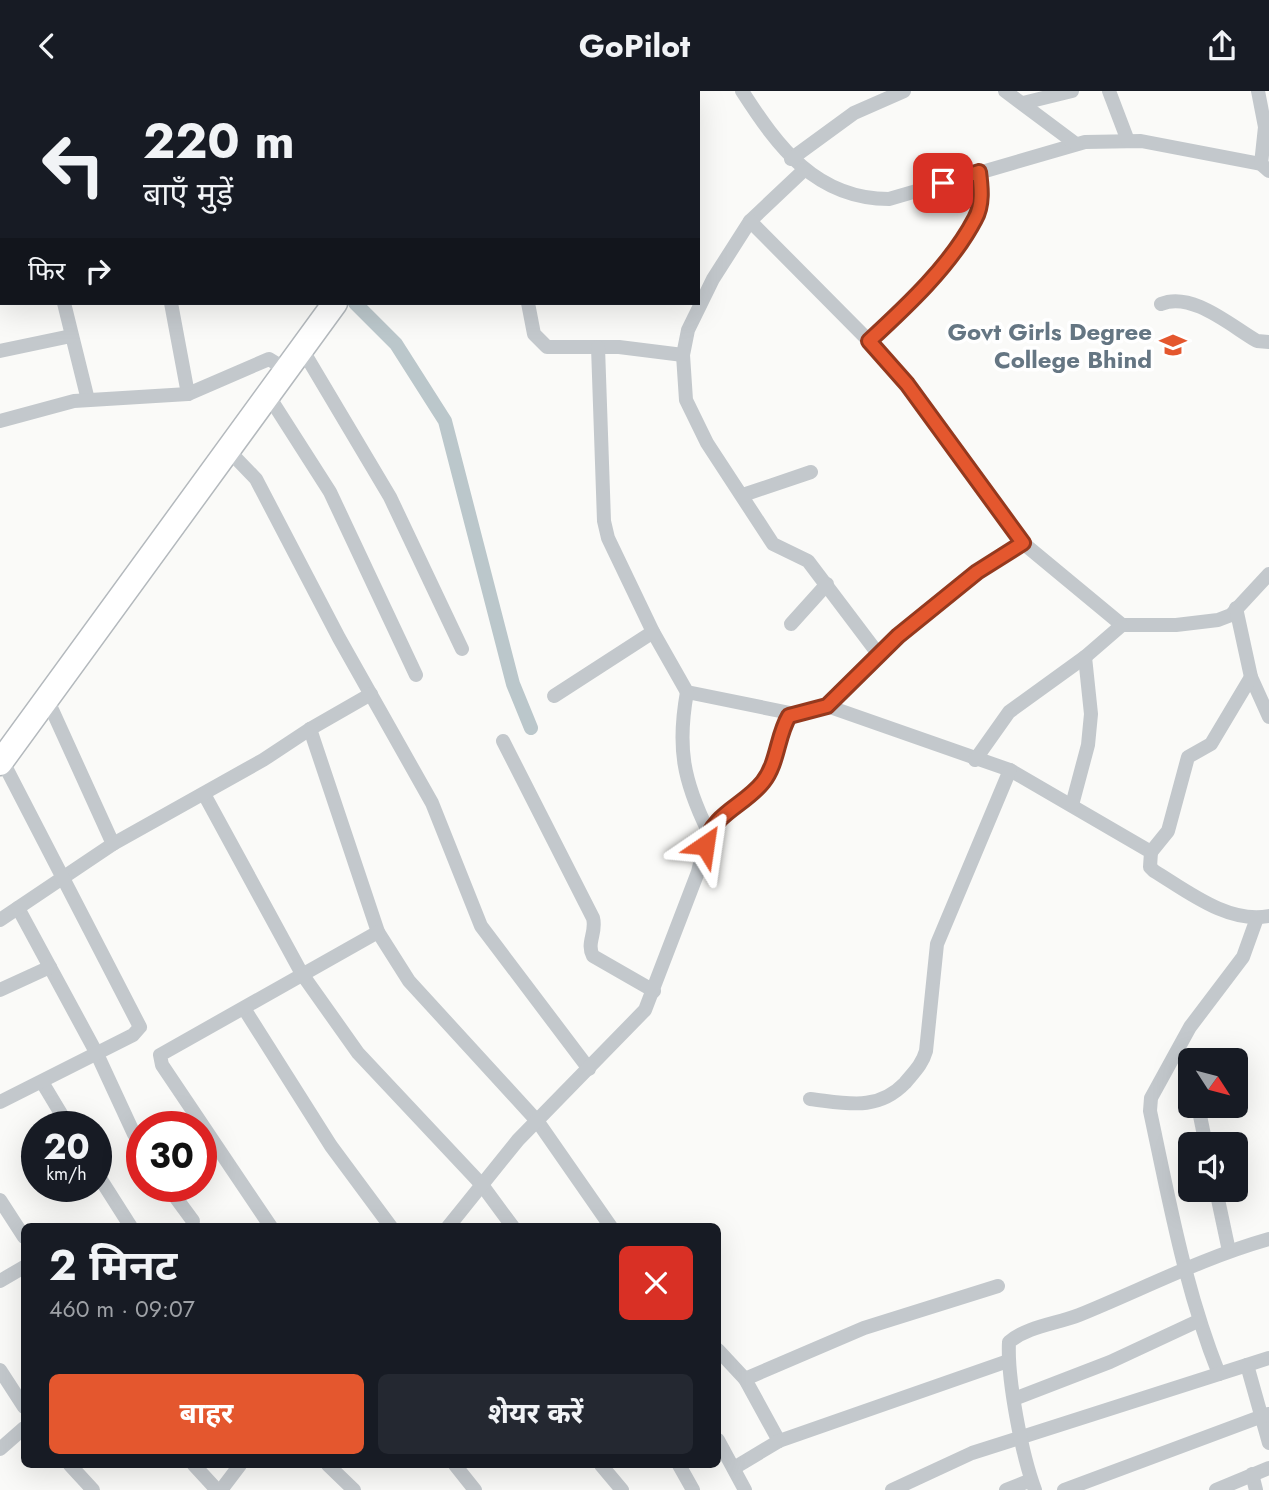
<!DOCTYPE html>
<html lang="hi">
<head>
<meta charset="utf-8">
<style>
  body { margin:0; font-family:Jost,"Noto Sans Devanagari",sans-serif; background:#242831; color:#f1f3f6; height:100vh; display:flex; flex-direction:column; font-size:26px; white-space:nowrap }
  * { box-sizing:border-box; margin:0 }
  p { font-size:23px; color:#9ea1a6 }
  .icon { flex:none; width:38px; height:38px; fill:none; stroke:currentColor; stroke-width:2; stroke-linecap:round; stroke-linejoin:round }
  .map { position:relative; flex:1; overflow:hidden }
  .drawer { position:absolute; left:21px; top:1132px; width:700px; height:245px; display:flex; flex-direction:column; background:#171b24; border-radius:10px; box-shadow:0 7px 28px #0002 }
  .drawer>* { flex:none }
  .top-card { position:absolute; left:0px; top:0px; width:700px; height:214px; box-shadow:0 7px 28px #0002; background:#171b24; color:#f1f3f6; overflow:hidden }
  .needle { width:46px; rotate:126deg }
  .tools { position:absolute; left:1178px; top:957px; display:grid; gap:14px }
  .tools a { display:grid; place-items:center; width:70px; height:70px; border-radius:10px; background:#171b24; box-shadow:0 7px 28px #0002; font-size:35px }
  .speed { position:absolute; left:21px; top:1020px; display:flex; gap:14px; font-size:35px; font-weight:700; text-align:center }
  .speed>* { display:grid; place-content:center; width:91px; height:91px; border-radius:50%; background:#171b24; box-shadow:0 7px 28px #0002; line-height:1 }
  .speed small { font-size:18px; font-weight:400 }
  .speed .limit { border:10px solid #d22; background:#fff; color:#111 }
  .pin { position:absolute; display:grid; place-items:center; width:60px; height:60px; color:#fff; margin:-30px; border-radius:14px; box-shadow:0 4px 10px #0006 }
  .me { position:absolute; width:77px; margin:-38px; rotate:32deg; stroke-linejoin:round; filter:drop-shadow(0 0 5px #0008) }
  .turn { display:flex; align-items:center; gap:24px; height:147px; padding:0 28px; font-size:32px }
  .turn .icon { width:91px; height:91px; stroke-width:2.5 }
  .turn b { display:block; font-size:49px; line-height:60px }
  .then { display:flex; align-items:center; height:66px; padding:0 28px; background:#0003; gap:14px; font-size:26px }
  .round { display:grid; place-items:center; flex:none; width:74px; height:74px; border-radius:10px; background:#242831 }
  .summary { display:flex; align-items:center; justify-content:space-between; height:119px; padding:0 28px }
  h1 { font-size:42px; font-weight:700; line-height:52px }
  .button { display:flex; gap:14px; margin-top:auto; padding:14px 28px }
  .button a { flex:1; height:80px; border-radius:10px; background:#e4572e; color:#fff; font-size:28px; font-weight:700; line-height:80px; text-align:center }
  .button a+a { background:#242831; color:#f1f3f6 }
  header { display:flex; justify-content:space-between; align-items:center; height:91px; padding:0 28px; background:#171b24; font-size:32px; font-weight:700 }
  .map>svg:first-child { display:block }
</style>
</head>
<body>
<header><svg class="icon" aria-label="back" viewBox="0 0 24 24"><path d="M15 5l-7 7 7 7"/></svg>GoPilot<svg class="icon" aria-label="share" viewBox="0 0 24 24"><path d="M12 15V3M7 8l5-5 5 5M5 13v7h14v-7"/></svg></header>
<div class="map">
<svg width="1269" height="1399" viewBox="0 0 1269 1399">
  <rect width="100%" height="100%" fill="#fafaf8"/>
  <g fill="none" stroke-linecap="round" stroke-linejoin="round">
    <!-- canal -->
    <g stroke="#bbc7cb" stroke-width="14">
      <polyline points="354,2 354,0"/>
      <polyline points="355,212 396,253 445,330 513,593 531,637"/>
    </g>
    <defs>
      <g id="trunk">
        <polyline points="671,2 673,0"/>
        <polyline points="0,672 335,212"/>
      </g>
    </defs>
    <!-- trunk casing -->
    <use href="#trunk" stroke="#b4b9bd" stroke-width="27"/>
    <!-- minor -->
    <g stroke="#c3c8cc" stroke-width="14">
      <polyline points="2,0 3,2"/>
      <polyline points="60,0 60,2"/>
      <polyline points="117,0 117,2"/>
      <polyline points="206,0 206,2"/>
      <polyline points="311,0 311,2"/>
      <polyline points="533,0 534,2"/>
      <path d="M742,0C778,56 816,108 889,108L1085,51L1141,50L1261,73L1269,80"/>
      <polyline points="1005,0 1076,53"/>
      <polyline points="1109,0 1128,50"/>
      <polyline points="1258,0 1265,36 1261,73"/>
      <polyline points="33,2 36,0"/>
      <polyline points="481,2 485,0"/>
      <polyline points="1023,12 1072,0"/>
      <polyline points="0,21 2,20"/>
      <polyline points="791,68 854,22 904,0"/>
      <polyline points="804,79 750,130 713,188 688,239 683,264 686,309 707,352 773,453 808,470 879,564"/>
      <polyline points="0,104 2,103"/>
      <polyline points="750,130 869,250 907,293 1023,452 1122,534 1176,534 1218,529 1231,524 1269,483"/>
      <polyline points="0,152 2,151"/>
      <polyline points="0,205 2,205"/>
      <polyline points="64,212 88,309"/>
      <polyline points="171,212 188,303 269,268 287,279"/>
      <polyline points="528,212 534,243 547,256 619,256 683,264"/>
      <path d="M1161,213C1192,200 1231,235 1257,250L1269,251"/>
      <path d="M869,250C907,215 951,174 975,128C983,114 982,96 979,81"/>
      <polyline points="598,256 604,430 608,447 653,541 687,601 795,623"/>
      <polyline points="302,258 390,406 462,558"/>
      <polyline points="0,260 71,245"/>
      <polyline points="268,304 330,401 416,584"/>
      <polyline points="0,330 74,310 188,303"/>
      <polyline points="229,360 256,388 339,547 432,712 481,835 589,978"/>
      <polyline points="743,404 811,381"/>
      <polyline points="1236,517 1251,586 1269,626"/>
      <polyline points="791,533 827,493"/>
      <path d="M687,601C677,656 683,689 708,740"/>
      <polyline points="554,605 653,541"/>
      <polyline points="48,610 113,753"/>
      <path d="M827,615L1010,679L1151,761L1150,776L1154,780C1187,800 1228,833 1269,825"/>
      <polyline points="310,638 378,841 409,890 538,1031 611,1136"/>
      <path d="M503,650L593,827C597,841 586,852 593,865L654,900"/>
      <polyline points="975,669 1009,621 1085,566 1122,534"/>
      <polyline points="204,703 302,883 358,962 482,1094 513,1136"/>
      <polyline points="1072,714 1088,654 1091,623 1085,566"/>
      <polyline points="1151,761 1168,740 1188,666 1211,653 1251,586"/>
      <polyline points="18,817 97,963 134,1043 142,1050"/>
      <polyline points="0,829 113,753 263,669 310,638 371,603"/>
      <polyline points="0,899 50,876"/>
      <polyline points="245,919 331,1055 391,1136"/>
      <polyline points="42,991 69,1036"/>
      <path d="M810,1008C846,1012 877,1021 905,992C914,981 922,974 926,960L937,853L1010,679"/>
      <polyline points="0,1011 133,944 140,936 2,669"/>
      <polyline points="1198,1015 1206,1054"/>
      <polyline points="96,1081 131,1136"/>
      <polyline points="168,1096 193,1130"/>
      <polyline points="1216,1099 1229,1160"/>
      <polyline points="0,1109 24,1146"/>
      <polyline points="271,1136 162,974 160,964 378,841"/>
      <polyline points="448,1136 518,1049 645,919 698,781 708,740 762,693 770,679 789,625 827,615 898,545 977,481 1023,452"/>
      <polyline points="0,1190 24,1176"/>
      <polyline points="718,1259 745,1288 779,1350"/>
      <polyline points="1247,1274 1269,1267"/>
      <polyline points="0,1279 24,1316"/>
      <path d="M1219,1283C1185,1198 1169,1109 1150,1020L1151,1007L1190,936L1243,866L1257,827"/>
      <polyline points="745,1288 864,1237 998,1195"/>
      <polyline points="1014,1308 1110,1271 1198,1230"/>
      <polyline points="718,1349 745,1399"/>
      <polyline points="0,1358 24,1337"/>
      <polyline points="70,1374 93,1399"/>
      <polyline points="194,1374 217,1399"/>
      <polyline points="328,1374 354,1399"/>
      <polyline points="455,1374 475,1399"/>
      <polyline points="601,1374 622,1399"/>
      <polyline points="679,1374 693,1399"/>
      <polyline points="734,1377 779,1350 1008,1270"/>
      <polyline points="1252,1383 1256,1399"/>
      <polyline points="221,1399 240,1374"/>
      <polyline points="892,1399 972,1362 1247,1274 1269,1352"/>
      <polyline points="1006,1399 1031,1389"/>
      <path d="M1035,1399C1022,1364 1007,1288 1009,1251C1028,1235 1056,1233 1079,1224C1143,1198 1202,1167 1269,1148"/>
      <polyline points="1064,1399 1268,1323"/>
      <polyline points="1216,1399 1269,1377"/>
    </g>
    <!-- trunk -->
    <use href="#trunk" stroke="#fff" stroke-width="24"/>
  </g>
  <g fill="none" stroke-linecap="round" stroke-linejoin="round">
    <defs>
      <path id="route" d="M705,754C713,722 744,715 763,691C778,672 777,645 789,625L827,615L898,545L977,481L1023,452L907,293L869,250C907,215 951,174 975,128C983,114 981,96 979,81L943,92"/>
    </defs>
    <!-- route casing -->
    <use href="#route" stroke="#94391e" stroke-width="18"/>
    <!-- route -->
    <use href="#route" stroke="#e4572e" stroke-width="12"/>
  </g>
  <!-- icons -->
  <defs>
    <symbol id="university-bare" viewBox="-9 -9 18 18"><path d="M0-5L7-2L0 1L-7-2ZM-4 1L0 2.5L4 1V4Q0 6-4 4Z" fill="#e4572e" stroke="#fff" stroke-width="2.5" paint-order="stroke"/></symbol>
  </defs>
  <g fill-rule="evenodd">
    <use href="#university-bare" x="1154" y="235" width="38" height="38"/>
  </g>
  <g text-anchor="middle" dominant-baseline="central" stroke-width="7" stroke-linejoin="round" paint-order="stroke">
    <!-- poi labels -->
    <g font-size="24" font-weight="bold" fill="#657683" stroke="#fff" text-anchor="end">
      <text x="1152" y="240">Govt Girls Degree<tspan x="1152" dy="28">College Bhind</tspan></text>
    </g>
  </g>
</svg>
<div class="tools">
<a><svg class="needle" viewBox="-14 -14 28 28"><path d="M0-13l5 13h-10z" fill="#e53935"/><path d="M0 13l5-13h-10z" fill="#9ea1a6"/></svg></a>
<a><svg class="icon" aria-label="sound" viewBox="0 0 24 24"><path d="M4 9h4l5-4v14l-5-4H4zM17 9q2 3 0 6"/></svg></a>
</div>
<div class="speed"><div>20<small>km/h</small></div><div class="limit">30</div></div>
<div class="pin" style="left:943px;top:92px;background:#d93025"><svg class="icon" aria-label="arrive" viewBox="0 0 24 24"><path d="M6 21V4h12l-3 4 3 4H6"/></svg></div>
<svg class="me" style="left:705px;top:754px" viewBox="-20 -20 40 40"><path d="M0-17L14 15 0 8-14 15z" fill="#e4572e" stroke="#fff" stroke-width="4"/></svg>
<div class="top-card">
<div class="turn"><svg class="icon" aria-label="left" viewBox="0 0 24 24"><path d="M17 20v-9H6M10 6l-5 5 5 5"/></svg><div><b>220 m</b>बाएँ मुड़ें</div></div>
<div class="then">फिर<svg class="icon" aria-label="right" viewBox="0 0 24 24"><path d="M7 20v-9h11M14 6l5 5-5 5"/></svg></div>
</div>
<section class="drawer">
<div class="summary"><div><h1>2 मिनट</h1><p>460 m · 09:07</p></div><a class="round" style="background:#d93025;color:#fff"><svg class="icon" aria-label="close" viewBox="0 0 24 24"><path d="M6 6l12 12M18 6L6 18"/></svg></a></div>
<div class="button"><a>बाहर</a><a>शेयर करें</a></div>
</section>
</div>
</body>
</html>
